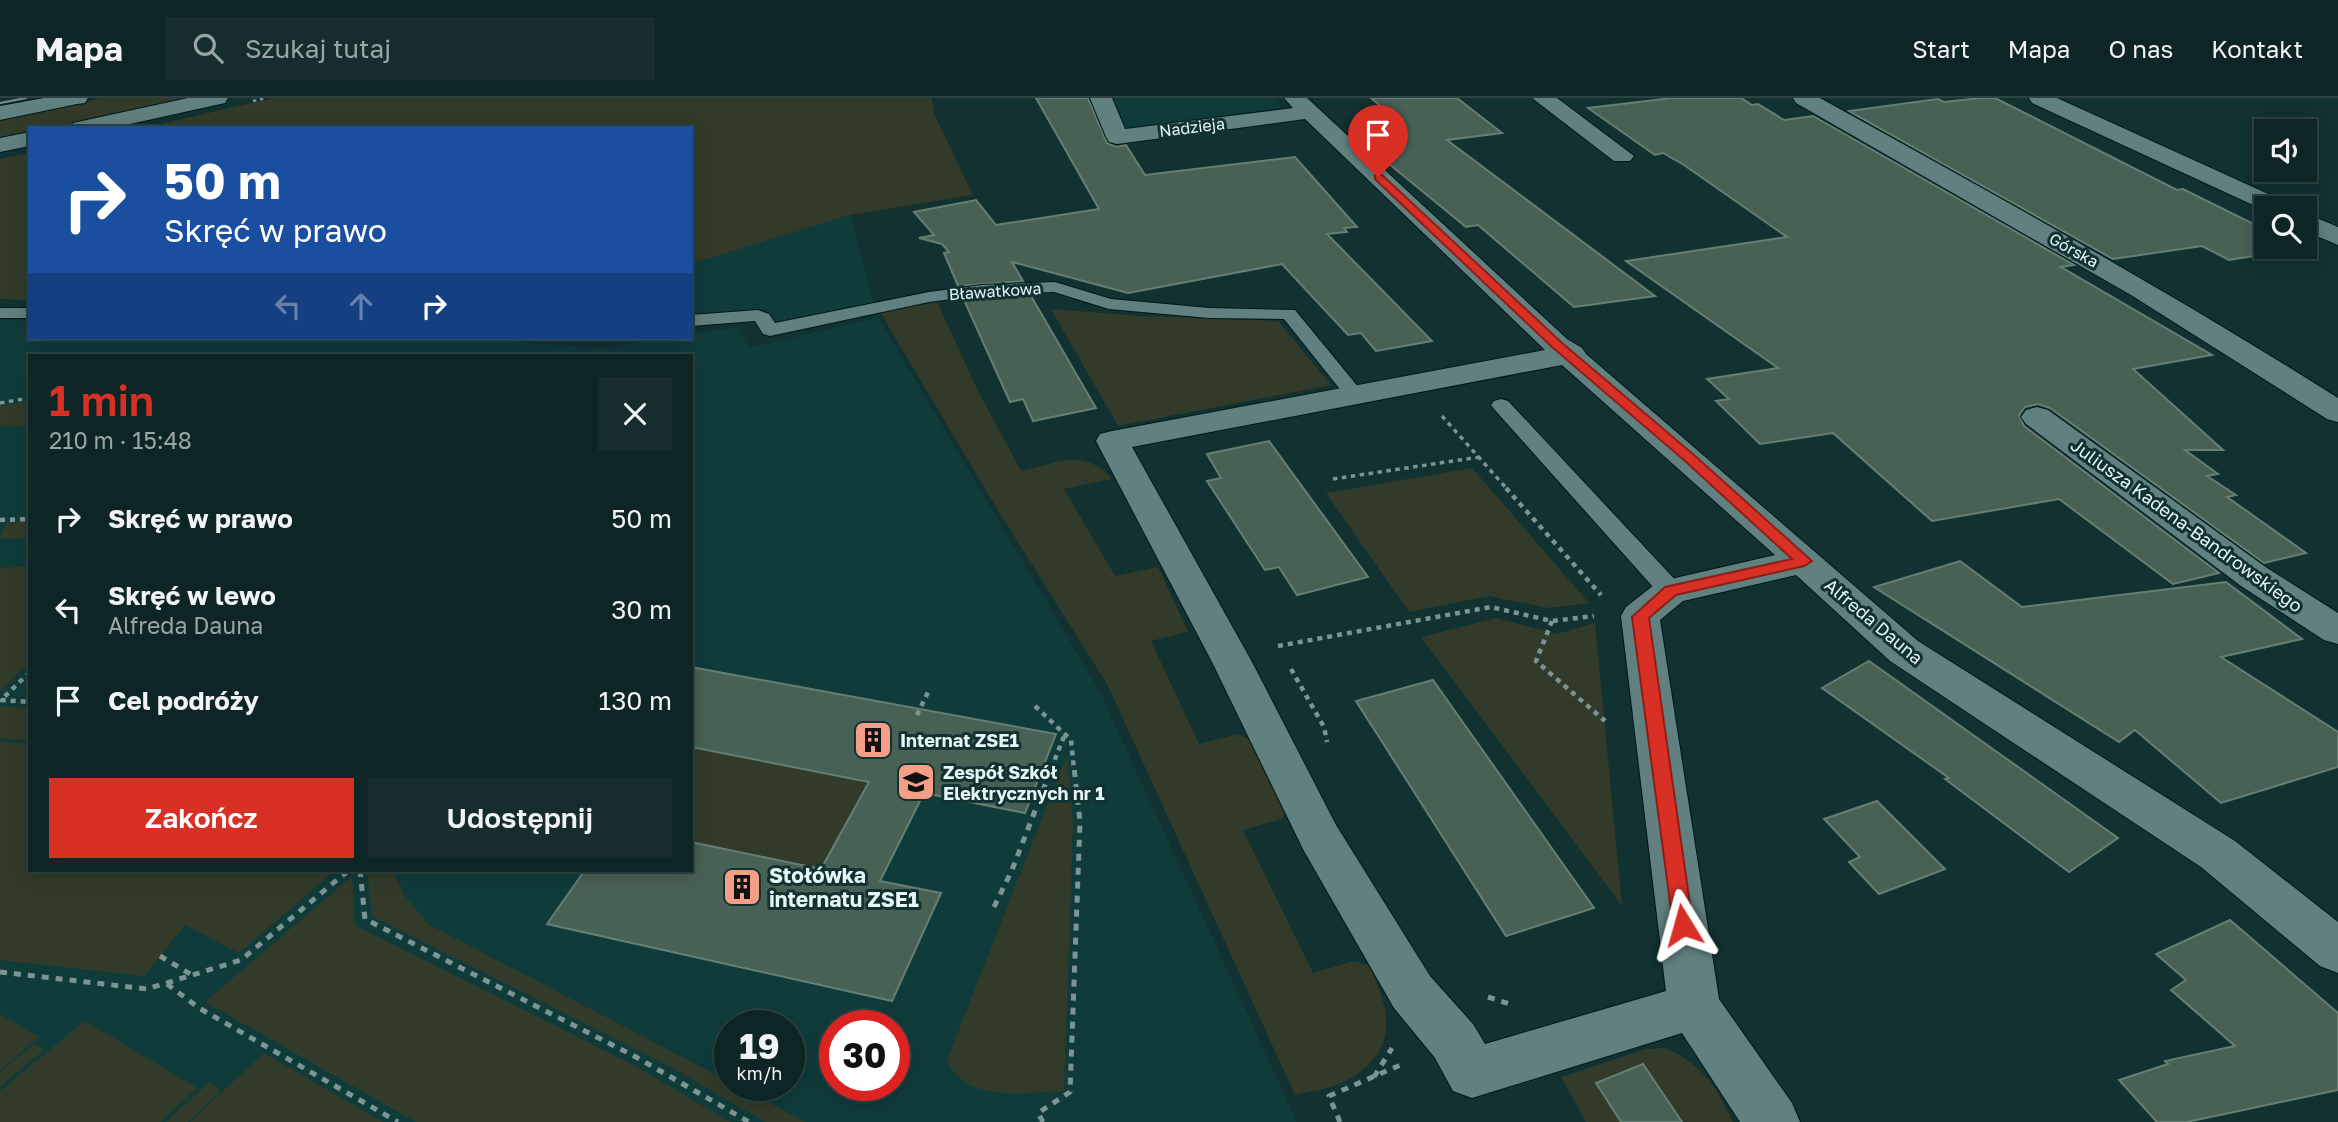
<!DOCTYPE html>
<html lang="pl">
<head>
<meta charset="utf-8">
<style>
  body { margin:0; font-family:"Golos Text",sans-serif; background:#172d2d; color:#f1f3f6; height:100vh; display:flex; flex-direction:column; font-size:26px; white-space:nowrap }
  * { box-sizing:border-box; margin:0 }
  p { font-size:23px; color:#9ba5a7 }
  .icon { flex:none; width:38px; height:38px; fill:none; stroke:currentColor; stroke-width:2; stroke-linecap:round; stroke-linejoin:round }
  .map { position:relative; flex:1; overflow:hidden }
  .drawer { position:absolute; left:28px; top:256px; width:665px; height:518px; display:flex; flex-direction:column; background:#0e2525; border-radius:0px; box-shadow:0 4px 18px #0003,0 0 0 2px #2e4242 }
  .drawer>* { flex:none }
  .top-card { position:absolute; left:28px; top:28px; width:665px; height:214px; border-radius:0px; box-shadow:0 4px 18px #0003,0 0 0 2px #2e4242; background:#1a4fa0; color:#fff; overflow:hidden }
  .controls { position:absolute; left:2254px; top:21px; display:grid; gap:14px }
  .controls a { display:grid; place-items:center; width:63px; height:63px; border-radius:0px; background:#0e2525; box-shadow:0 4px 18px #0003,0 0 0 2px #2e4242; font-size:35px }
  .speed { position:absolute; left:714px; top:912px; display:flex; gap:14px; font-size:35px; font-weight:700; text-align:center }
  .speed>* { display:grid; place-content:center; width:91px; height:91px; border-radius:50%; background:#0e2525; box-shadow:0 4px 18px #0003,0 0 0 2px #2e4242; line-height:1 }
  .speed small { font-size:18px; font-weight:400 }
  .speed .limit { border:10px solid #d22; background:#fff; color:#111 }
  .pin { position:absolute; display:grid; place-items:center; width:60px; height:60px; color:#fff; margin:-72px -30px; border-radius:50% 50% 50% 0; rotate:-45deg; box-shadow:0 0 7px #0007 }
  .pin .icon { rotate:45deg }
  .me { position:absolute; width:77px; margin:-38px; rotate:352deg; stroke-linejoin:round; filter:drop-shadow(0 0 5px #0008) }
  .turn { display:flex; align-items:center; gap:24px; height:147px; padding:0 21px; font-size:32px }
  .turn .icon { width:91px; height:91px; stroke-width:2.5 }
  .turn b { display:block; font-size:49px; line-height:60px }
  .lanes { display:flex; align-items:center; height:66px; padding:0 21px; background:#0003; justify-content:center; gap:35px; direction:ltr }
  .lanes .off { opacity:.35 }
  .round { display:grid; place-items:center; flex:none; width:74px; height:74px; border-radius:0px; background:#172d2d }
  .summary { display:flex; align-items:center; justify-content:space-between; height:119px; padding:0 21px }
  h1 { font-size:42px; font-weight:600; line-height:52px; color:#d93025 }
  .action { display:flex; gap:14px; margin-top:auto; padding:14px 21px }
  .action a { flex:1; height:80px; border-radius:0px; background:#d93025; color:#fff; font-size:28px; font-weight:600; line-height:80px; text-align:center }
  .action a+a { background:#172d2d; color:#f1f3f6 }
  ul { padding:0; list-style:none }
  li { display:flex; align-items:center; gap:21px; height:91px; padding:0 21px }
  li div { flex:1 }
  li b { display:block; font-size:26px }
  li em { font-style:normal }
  header { display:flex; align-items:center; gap:42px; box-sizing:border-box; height:98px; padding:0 35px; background:#0e2525; border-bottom:2px solid #2e4242 }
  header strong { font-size:33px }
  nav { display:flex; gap:38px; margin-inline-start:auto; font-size:24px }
  .search { width:490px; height:63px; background:#172d2d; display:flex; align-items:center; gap:18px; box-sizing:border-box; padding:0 24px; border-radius:0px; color:#9ba5a7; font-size:26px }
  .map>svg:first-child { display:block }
</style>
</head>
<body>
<header>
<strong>Mapa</strong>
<div class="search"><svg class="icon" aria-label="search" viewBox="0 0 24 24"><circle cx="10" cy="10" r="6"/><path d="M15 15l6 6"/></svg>Szukaj tutaj</div>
<nav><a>Start</a><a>Mapa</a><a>O nas</a><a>Kontakt</a></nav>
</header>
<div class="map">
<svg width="2338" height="1024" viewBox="0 0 2338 1024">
  <rect width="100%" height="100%" fill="#123131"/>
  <!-- built -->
  <g fill="#103b3b" fill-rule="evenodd">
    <polygon points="1104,0 1274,0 1284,12 1114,32"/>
    <polygon points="850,117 874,205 775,225 766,211 691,220 691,166"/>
    <path d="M878,219L1101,596L1297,1024H0V221L30,222V240H464L602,250L667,240H691V236L738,229L749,250ZM30,257H691V772H30ZM730,928H789V987H730ZM835,928H894V987H835Z"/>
  </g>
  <!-- green -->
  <g fill="#323b2a">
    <polygon points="104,0 193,0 55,30 30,30 30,35 0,42 0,20"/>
    <polygon points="274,0 932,0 934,16 973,97 850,117 691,166 691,30 143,30"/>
    <polygon points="30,55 30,202 0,201 0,61"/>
    <path d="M937,204L977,291L1021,373C1059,365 1083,349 1112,381L1064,391L1115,478L1158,469L1188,534L1151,543L1199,646L1238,636L1252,643L1288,709L1282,721L1243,732L1313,875L1354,863L1368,867C1394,915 1398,957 1342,985C1328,991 1310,993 1295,997L1108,588L994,406L880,214Z"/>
    <polygon points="1051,211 1141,218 1278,223 1331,287 1118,328"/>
    <polygon points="30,303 30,328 0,328 0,308"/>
    <polygon points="1472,370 1589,505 1548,510 1489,498 1409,514 1326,395"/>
    <polygon points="30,423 30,440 0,441 7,424"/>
    <polygon points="30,468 30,564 0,594 0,470"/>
    <polygon points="1496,520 1557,536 1595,525 1622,808 1421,539"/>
    <polygon points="0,608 30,610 30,643 0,640"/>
    <polygon points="0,643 30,646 30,772 336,772 239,855 185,827 144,878 0,862"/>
    <polygon points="691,649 869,684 821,771 691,744"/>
    <path d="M1067,657L1073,725L1064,993C1025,994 965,1006 947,962Z"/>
    <polygon points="367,772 393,772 405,798 428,826 730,984 730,987 735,987 805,1024 765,1024 671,969 372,818"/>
    <polygon points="352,778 355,827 637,969 730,1024 416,1024 205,904"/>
    <polygon points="0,916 39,939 0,972"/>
    <polygon points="85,923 197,990 161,1024 0,1024 0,993"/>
    <polygon points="35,945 44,952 0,988 0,974"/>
    <path d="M1665,950C1702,966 1716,988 1733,1024H1586L1561,979L1646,951Z"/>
    <polygon points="264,955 383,1024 190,1024"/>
    <polygon points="210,984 221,993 188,1024 166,1024"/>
  </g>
  <!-- building -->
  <g fill="#486155" stroke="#657f72" stroke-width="2">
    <polygon points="1036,0 1088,0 1107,45 1116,49 1126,47 1145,77 1295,59 1357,129 1344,130 1347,134 1327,136 1432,243 1376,253 1361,235 1348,237 1282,166 1128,195 1012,164 1023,183 958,188 944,155 949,154 942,146 919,140 934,137 914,114 976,102 996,127 1099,111"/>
    <polygon points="1371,0 1457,0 1502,35 1447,42 1655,198 1574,209 1478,127 1466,129 1350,34 1402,27"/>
    <polygon points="1672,0 1741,0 1752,7 1758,6 1784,22 1813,18 2074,167 2061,169 2212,257 2133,271 2223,352 2185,352 2218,376 2207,378 2236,397 2227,399 2306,455 2264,465 2050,310 2038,306 2025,309 2019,317 2024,328 2219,475 2173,486 2059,401 1932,423 1833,335 1760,346 1716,303 1729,301 1707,281 1778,270 1626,163 1787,139 1684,67 1663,55 1655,57 1588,10"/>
    <polygon points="1981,0 1995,0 2177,92 2183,91 2266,132 2266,149 2304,150 2229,162 2202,148 2113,161 1849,13 1938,1 1944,4"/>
    <polygon points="1031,198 1096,310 1033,323 1023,301 1010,304 964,202"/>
    <polygon points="1269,343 1368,479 1297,497 1279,469 1265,472 1207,383 1221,380 1207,356"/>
    <polygon points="1960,463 2022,509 2226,484 2302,541 2221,559 2338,634 2338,669 2221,705 2135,632 2119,644 1874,489"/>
    <polygon points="1869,563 2118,740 2069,774 1945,681 1949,680 1822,590"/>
    <polygon points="691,569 1056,636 1025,715 924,695 880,783 941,795 892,903 547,826 585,772 691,772 691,744 821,771 869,684 691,649"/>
    <polygon points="1433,582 1594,810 1506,838 1356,603"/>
    <polygon points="1877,703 1945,771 1879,796 1849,764 1860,759 1824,721"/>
    <polygon points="2230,822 2338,915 2338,992 2187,1024 2157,1024 2119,982 2168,966 2165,963 2235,948 2171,892 2186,882 2156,856"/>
    <polygon points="1643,966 1682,1024 1621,1024 1596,985"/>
  </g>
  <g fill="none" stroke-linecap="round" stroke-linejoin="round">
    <defs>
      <g id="service">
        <polygon points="1055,184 1111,201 1209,210 1295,212 1364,296 1361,300 1347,300 1284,221 1209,220 1109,211 1054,194 982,197 929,204 770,238 763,236 755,223 691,228 691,217 758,212 769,216 775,225 929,194 982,187"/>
        <rect x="0" y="210" width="30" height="10"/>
        <polygon points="1501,301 1508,303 1680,487 1683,493 1680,499 1671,501 1662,499 1494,311 1491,307 1494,303"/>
      </g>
      <g id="minor">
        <path d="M1090,0H1112L1125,31L1293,10L1284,0H1307L1567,241L1582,250L1586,256L1918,543L2235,743L2338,824V875L2320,868L2201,769L1890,563L1796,477L1683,503L1660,522L1719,901L1792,1005L1800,1024H1740L1682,935L1472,1000L1453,993L1435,960L1394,910L1304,753L1212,564L1096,343L1100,336L1112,333L1545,252L1305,21L1117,46L1109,44L1106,39ZM1562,267L1775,457L1658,484L1626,509L1621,518L1666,893L1485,946L1473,926L1430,878L1336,727L1252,564L1132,349Z"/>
        <polygon points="1532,0 1557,0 1634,58 1630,63 1614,63"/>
        <path d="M1793,0H1820C1995,97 2169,193 2338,300V324L2327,321L2131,197L1796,5Z"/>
        <polygon points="2029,0 2057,0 2288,105 2291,110 2266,110 2266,113 2032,5"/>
        <polygon points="2305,115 2338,129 2338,147 2305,133"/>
        <polygon points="2037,309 2048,312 2267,470 2338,515 2338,546 2324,542 2241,488 2026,326 2021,319 2026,312"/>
      </g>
      <g id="secondary">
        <polygon points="44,0 88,0 85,5 77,6 0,22 0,8"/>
        <polygon points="188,0 228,0 225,5 112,30 70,30 73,25"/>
        <polygon points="30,34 30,48 0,54 0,40"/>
      </g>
    </defs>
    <!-- service casing -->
    <use href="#service" stroke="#001819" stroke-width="2"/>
    <!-- minor casing -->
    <use href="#minor" stroke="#001819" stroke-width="2"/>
    <!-- secondary casing -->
    <use href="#secondary" stroke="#001819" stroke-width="2"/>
    <!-- path-far3 -->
    <polyline stroke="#7c9493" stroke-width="2.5" stroke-dasharray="3.5 3.5" stroke-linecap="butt" points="253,3 266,0"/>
    <!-- path-far2 -->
    <g stroke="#7c9493" stroke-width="3.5" stroke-dasharray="4.5 4.5" stroke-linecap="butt">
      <polyline points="0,305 30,300"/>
      <polyline points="1442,318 1508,392"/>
      <polyline points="1333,381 1480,359"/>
    </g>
    <!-- path-far1 -->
    <g stroke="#7c9493" stroke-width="4.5" stroke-dasharray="5 5" stroke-linecap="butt">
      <polyline points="1506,390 1601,497"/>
      <polyline points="0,422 30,421"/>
      <polyline points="1552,523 1536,563 1605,623"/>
      <polyline points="1278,548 1491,509 1552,523 1594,518"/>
      <polyline points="1291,571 1324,629 1327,644"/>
      <polyline points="30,574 1,602 30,604"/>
      <polyline points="1035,608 1071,642 1074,671"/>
      <polyline points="917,617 930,590"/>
      <polyline points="1051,671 1065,636"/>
    </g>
    <!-- path -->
    <g stroke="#7c9493" stroke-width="5" stroke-dasharray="7 7" stroke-linecap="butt">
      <polyline points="360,772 365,821 636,959 749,1024"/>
      <polyline points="994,809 1012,772 1052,669"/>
      <polyline points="160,858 192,877"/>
      <polyline points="0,874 147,891 241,862 349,772"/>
      <polyline points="167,886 199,910 398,1024"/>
      <polyline points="1488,899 1513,907"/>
      <polyline points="1374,979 1392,950"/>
      <polyline points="1043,1024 1038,1015 1070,994 1080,724 1074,669"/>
      <polyline points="1340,1024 1329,998 1405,965"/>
    </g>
    <!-- service -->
    <use href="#service" fill="#618080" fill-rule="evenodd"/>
    <!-- minor -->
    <use href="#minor" fill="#618080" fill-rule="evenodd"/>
    <!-- secondary -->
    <use href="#secondary" fill="#618080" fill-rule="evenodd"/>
    <!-- tram -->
    <polyline stroke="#799191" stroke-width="2" points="0,5 26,0"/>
  </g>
  <!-- route -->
  <polygon fill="#d93025" stroke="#8d1f18" stroke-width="2" points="1375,77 1382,77 1561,244 1694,357 1812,463 1804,468 1676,497 1649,520 1693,827 1691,833 1683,835 1676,833 1673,827 1632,519 1665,489 1792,461 1685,363 1552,249 1375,81"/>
  <!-- icons -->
  <defs>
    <symbol id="building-square" viewBox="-11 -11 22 22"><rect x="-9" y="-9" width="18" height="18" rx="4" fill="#f49e86" stroke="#123131"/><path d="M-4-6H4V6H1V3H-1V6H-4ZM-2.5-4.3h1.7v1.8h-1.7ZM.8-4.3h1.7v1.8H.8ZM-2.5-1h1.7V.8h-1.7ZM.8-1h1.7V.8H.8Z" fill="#111"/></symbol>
    <symbol id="school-square" viewBox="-11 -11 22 22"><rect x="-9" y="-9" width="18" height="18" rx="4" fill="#f49e86" stroke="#123131"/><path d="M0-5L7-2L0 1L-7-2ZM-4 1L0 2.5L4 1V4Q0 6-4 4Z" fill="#111"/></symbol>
  </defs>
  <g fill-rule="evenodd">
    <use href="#building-square" x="851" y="620" width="44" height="44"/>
    <use href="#school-square" x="894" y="662" width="44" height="44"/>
    <use href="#building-square" x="720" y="767" width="44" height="44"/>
  </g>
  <g text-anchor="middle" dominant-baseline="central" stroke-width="6" stroke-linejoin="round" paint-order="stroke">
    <!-- far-street labels -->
    <g font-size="16" fill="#e5f6f5" stroke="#123131">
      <text transform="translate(1192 29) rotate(-7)">Nadzieja</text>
      <text transform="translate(2074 152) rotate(29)">Górska</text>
      <text transform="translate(995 193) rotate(-4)">Bławatkowa</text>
    </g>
    <!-- street labels -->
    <g font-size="18" fill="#e5f6f5" stroke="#123131">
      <text transform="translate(2187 427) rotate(36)">Juliusza Kadena-Bandrowskiego</text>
      <text transform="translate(1874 523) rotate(40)">Alfreda Dauna</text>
    </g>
    <!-- poi labels -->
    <g font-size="18" font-weight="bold" fill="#e5f6f5" stroke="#123131" text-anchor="start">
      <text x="900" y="642">Internat ZSE1</text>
      <text x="943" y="674">Zespół Szkół<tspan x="943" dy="21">Elektrycznych nr 1</tspan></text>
    </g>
    <!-- near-poi labels -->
    <g font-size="21" font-weight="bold" fill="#e5f6f5" stroke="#123131" text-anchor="start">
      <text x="769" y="777">Stołówka<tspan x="769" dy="24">internatu ZSE1</tspan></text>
    </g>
  </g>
</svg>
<div class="controls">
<a><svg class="icon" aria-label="sound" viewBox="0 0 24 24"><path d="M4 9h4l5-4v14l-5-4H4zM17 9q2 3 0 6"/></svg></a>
<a><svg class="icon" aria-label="search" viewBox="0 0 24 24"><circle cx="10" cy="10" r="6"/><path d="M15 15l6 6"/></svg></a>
</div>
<div class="speed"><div>19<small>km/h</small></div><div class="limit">30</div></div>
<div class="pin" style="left:1378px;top:79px;background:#d93025"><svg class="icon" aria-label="arrive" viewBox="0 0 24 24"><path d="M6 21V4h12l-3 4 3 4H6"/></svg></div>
<svg class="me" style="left:1683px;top:827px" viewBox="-20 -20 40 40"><path d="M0-17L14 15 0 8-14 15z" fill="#d93025" stroke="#fff" stroke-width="4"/></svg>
<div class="top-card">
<div class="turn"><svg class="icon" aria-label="right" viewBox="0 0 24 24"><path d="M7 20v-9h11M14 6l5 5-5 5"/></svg><div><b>50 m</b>Skręć w prawo</div></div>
<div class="lanes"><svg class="icon off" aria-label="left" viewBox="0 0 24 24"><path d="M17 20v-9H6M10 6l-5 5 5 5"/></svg><svg class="icon off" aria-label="ahead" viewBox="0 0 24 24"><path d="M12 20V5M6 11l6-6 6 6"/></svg><svg class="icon" aria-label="right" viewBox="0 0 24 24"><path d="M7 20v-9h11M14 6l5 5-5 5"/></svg></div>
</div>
<section class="drawer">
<div class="summary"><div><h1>1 min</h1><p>210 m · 15:48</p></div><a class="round"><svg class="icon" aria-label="close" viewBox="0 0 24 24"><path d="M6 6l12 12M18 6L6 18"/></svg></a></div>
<ul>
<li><svg class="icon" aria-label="right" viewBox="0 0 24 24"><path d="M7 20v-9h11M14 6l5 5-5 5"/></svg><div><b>Skręć w prawo</b></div><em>50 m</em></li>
<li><svg class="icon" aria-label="left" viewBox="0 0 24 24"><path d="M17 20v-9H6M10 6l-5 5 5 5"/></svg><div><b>Skręć w lewo</b><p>Alfreda Dauna</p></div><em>30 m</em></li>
<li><svg class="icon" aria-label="arrive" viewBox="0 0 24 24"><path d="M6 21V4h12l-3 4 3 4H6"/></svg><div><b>Cel podróży</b></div><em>130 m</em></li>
</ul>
<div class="action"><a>Zakończ</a><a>Udostępnij</a></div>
</section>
</div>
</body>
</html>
